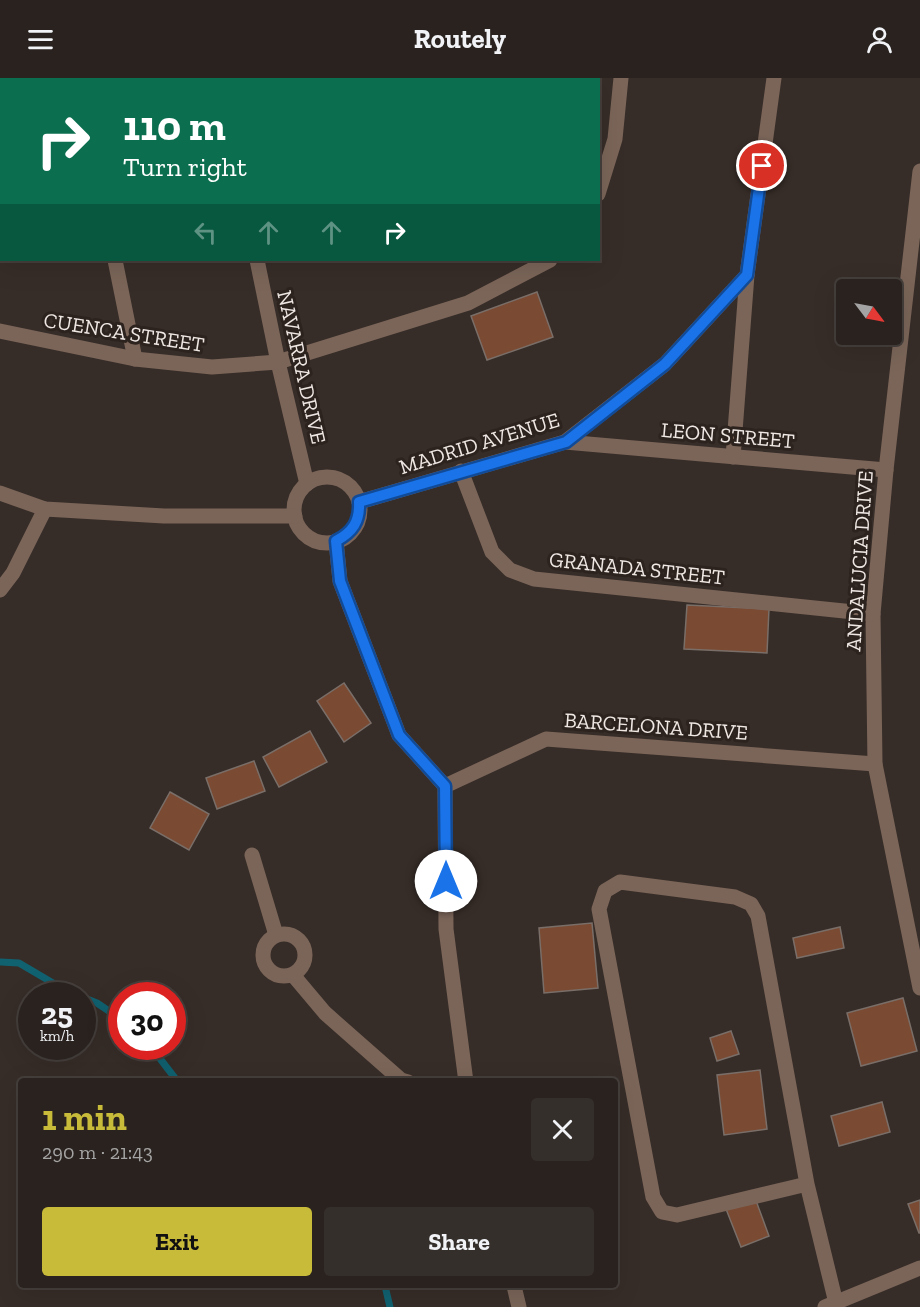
<!DOCTYPE html>
<html lang="en">
<head>
<meta charset="utf-8">
<style>
  body { margin:0; font-family:"Zilla Slab",serif; background:#352f2b; color:#f1f3f6; height:100vh; display:flex; flex-direction:column; font-size:22px; white-space:nowrap }
  * { box-sizing:border-box; margin:0 }
  p { font-size:20px; color:#a5a4a4 }
  .icon { flex:none; width:33px; height:33px; fill:none; stroke:currentColor; stroke-width:2; stroke-linecap:round; stroke-linejoin:round }
  .map { position:relative; flex:1; overflow:hidden }
  .panel { position:absolute; left:18px; top:1000px; width:600px; height:210px; display:flex; flex-direction:column; background:#29221e; border-radius:6px; box-shadow:0 6px 24px #0002,0 0 0 2px #453f3c }
  .panel>* { flex:none }
  .hud { position:absolute; left:0px; top:0px; width:600px; height:183px; box-shadow:0 6px 24px #0002,0 0 0 2px #453f3c; background:#0b6e4f; color:#fff; overflow:hidden }
  .needle { width:39px; rotate:122deg }
  .tools { position:absolute; left:836px; top:201px; display:grid; gap:12px }
  .tools a { display:grid; place-items:center; width:66px; height:66px; border-radius:6px; background:#29221e; box-shadow:0 6px 24px #0002,0 0 0 2px #453f3c; font-size:30px }
  .speed { position:absolute; left:18px; top:904px; display:flex; gap:12px; font-size:30px; font-weight:700; text-align:center }
  .speed>* { display:grid; place-content:center; width:78px; height:78px; border-radius:50%; background:#29221e; box-shadow:0 6px 24px #0002,0 0 0 2px #453f3c; line-height:1 }
  .speed small { font-size:15px; font-weight:400 }
  .speed .limit { border:9px solid #d22; background:#fff; color:#111 }
  .pin { position:absolute; display:grid; place-items:center; width:51px; height:51px; color:#fff; margin:-26px; border:3px solid #fff; border-radius:50%; box-shadow:0 2px 6px #0007 }
  .me { position:absolute; width:66px; margin:-33px; rotate:0deg; stroke-linejoin:round; filter:drop-shadow(0 0 4px #0008) }
  .turn { display:flex; align-items:center; gap:21px; height:126px; padding:0 24px; font-size:27px }
  .turn .icon { width:78px; height:78px; stroke-width:2.5 }
  .turn b { display:block; font-size:42px; line-height:51px }
  .lanes { display:flex; align-items:center; height:57px; padding:0 24px; background:#0003; justify-content:center; gap:30px; direction:ltr }
  .lanes .off { opacity:.35 }
  .round { display:grid; place-items:center; flex:none; width:63px; height:63px; border-radius:6px; background:#352f2b }
  .summary { display:flex; align-items:center; justify-content:space-between; height:102px; padding:0 24px }
  h1 { font-size:36px; font-weight:700; line-height:45px; color:#c9bb3a }
  .action { display:flex; gap:12px; margin-top:auto; padding:12px 24px }
  .action a { flex:1; height:69px; border-radius:6px; background:#c9bb3a; color:#111; font-size:24px; font-weight:700; line-height:69px; text-align:center }
  .action a+a { background:#352f2b; color:#f1f3f6 }
  header { display:flex; justify-content:space-between; align-items:center; height:78px; padding:0 24px; background:#29221e; font-size:27px; font-weight:700 }
  .map>svg:first-child { display:block }
</style>
</head>
<body>
<header><svg class="icon" aria-label="menu" viewBox="0 0 24 24"><path d="M4 6h16M4 12h16M4 18h16"/></svg>Routely<svg class="icon" aria-label="person" viewBox="0 0 24 24"><circle cx="12" cy="8" r="4"/><path d="M4 21q1-7 8-7t8 7"/></svg></header>
<div class="map">
<svg width="920" height="1229" viewBox="0 0 920 1229">
  <rect width="100%" height="100%" fill="#372d28"/>
  <g fill="none" stroke-linecap="round" stroke-linejoin="round">
    <!-- stream -->
    <g stroke="#116271" stroke-width="7">
      <polyline points="0,884 19,885 58,908 80,918"/>
      <polyline points="82,919 97,925 122,942"/>
      <polyline points="151,969 178,1004"/>
      <polyline points="385,1208 390,1229"/>
    </g>
  </g>
  <!-- building -->
  <g fill="#7a4a32" stroke="#7a6e68" stroke-width="1.5">
    <polygon points="537,214 553,259 487,282 471,238"/>
    <polygon points="687,527 769,531 767,575 684,571"/>
    <polygon points="344,605 371,645 344,664 317,623"/>
    <polygon points="310,653 327,684 279,709 263,679"/>
    <polygon points="254,683 265,713 217,731 206,700"/>
    <polygon points="170,714 209,736 189,772 150,750"/>
    <polygon points="592,845 598,910 544,915 539,850"/>
    <polygon points="840,849 844,870 797,880 793,860"/>
    <polygon points="903,920 917,973 861,988 847,935"/>
    <polygon points="731,953 739,976 717,983 710,960"/>
    <polygon points="760,992 767,1051 724,1057 717,997"/>
    <polygon points="882,1024 890,1054 839,1068 831,1038"/>
    <polygon points="755,1120 769,1158 741,1169 726,1131"/>
    <polygon points="920,1122 920,1155 919,1155 908,1126"/>
  </g>
  <g fill="none" stroke-linecap="round" stroke-linejoin="round">
    <!-- minor -->
    <g stroke="#7b6559" stroke-width="15">
      <polyline points="80,0 81,2"/>
      <polyline points="219,0 220,2"/>
      <polyline points="359,0 360,2"/>
      <polyline points="476,2 477,0"/>
      <polyline points="920,93 886,392 873,536 875,686 920,910"/>
      <polyline points="598,116 615,61 621,0"/>
      <polyline points="115,182 135,281"/>
      <polyline points="257,182 278,284 307,406"/>
      <polyline points="0,253 135,281 212,289 278,284 468,225 550,182"/>
      <polyline points="565,364 886,392"/>
      <polyline points="733,379 747,197"/>
      <polyline points="461,393 492,474 510,492 534,501 873,536"/>
      <circle cx="327" cy="432" r="33"/>
      <polyline points="0,415 45,431 164,438 295,438"/>
      <polyline points="359,424 565,364 665,286 747,197 774,0"/>
      <polyline points="336,463 340,503 399,657 445,708 446,851 466,1004"/>
      <polyline points="0,512 13,495 45,431"/>
      <polyline points="445,708 546,661 875,686"/>
      <polyline points="252,777 276,857"/>
      <circle cx="284" cy="877" r="21"/>
      <polyline points="293,897 325,935 401,1002 408,1004"/>
      <polyline points="807,1106 677,1137 662,1134 653,1119 599,831 605,813 620,804 735,819 751,826 758,838 807,1106 836,1225"/>
      <polyline points="514,1208 519,1229"/>
      <polyline points="825,1229 920,1190"/>
    </g>
  </g>
  <g fill="none" stroke-linecap="round" stroke-linejoin="round">
    <defs>
      <path id="route" d="M446,803L445,708L399,657L340,503L336,463C353,454 360,443 359,424L566,364L665,286L747,197L762,88"/>
    </defs>
    <!-- route casing -->
    <use href="#route" stroke="#114b97" stroke-width="15"/>
    <!-- route -->
    <use href="#route" stroke="#1a73e8" stroke-width="10"/>
  </g>
  <g text-anchor="middle" dominant-baseline="central" stroke-width="6" stroke-linejoin="round" paint-order="stroke">
    <!-- street labels -->
    <g font-size="21" fill="#eee7e3" stroke="#2d231e">
      <text transform="translate(124 254) rotate(9)">CUENCA STREET</text>
      <text transform="translate(302 289) rotate(77)">NAVARRA DRIVE</text>
      <text transform="translate(728 357) rotate(5)">LEON STREET</text>
      <text transform="translate(479 365) rotate(-17)">MADRID AVENUE</text>
      <text transform="translate(859 483) rotate(-86)">ANDALUCIA DRIVE</text>
      <text transform="translate(637 490) rotate(6)">GRANADA STREET</text>
      <text transform="translate(656 648) rotate(4)">BARCELONA DRIVE</text>
    </g>
  </g>
</svg>
<div class="tools">
<a><svg class="needle" viewBox="-14 -14 28 28"><path d="M0-13l5 13h-10z" fill="#e53935"/><path d="M0 13l5-13h-10z" fill="#a5a4a4"/></svg></a>
</div>
<div class="speed"><div>25<small>km/h</small></div><div class="limit">30</div></div>
<div class="pin" style="left:762px;top:88px;background:#d93025"><svg class="icon" aria-label="arrive" viewBox="0 0 24 24"><path d="M6 21V4h12l-3 4 3 4H6"/></svg></div>
<svg class="me" style="left:446px;top:803px" viewBox="-20 -20 40 40"><circle r="19" fill="#fff"/><path d="M0-13L10 11 0 6-10 11z" fill="#1a73e8"/></svg>
<div class="hud">
<div class="turn"><svg class="icon" aria-label="right" viewBox="0 0 24 24"><path d="M7 20v-9h11M14 6l5 5-5 5"/></svg><div><b>110 m</b>Turn right</div></div>
<div class="lanes"><svg class="icon off" aria-label="left" viewBox="0 0 24 24"><path d="M17 20v-9H6M10 6l-5 5 5 5"/></svg><svg class="icon off" aria-label="ahead" viewBox="0 0 24 24"><path d="M12 20V5M6 11l6-6 6 6"/></svg><svg class="icon off" aria-label="ahead" viewBox="0 0 24 24"><path d="M12 20V5M6 11l6-6 6 6"/></svg><svg class="icon" aria-label="right" viewBox="0 0 24 24"><path d="M7 20v-9h11M14 6l5 5-5 5"/></svg></div>
</div>
<section class="panel">
<div class="summary"><div><h1>1 min</h1><p>290 m · 21:43</p></div><a class="round"><svg class="icon" aria-label="close" viewBox="0 0 24 24"><path d="M6 6l12 12M18 6L6 18"/></svg></a></div>
<div class="action"><a>Exit</a><a>Share</a></div>
</section>
</div>
</body>
</html>
